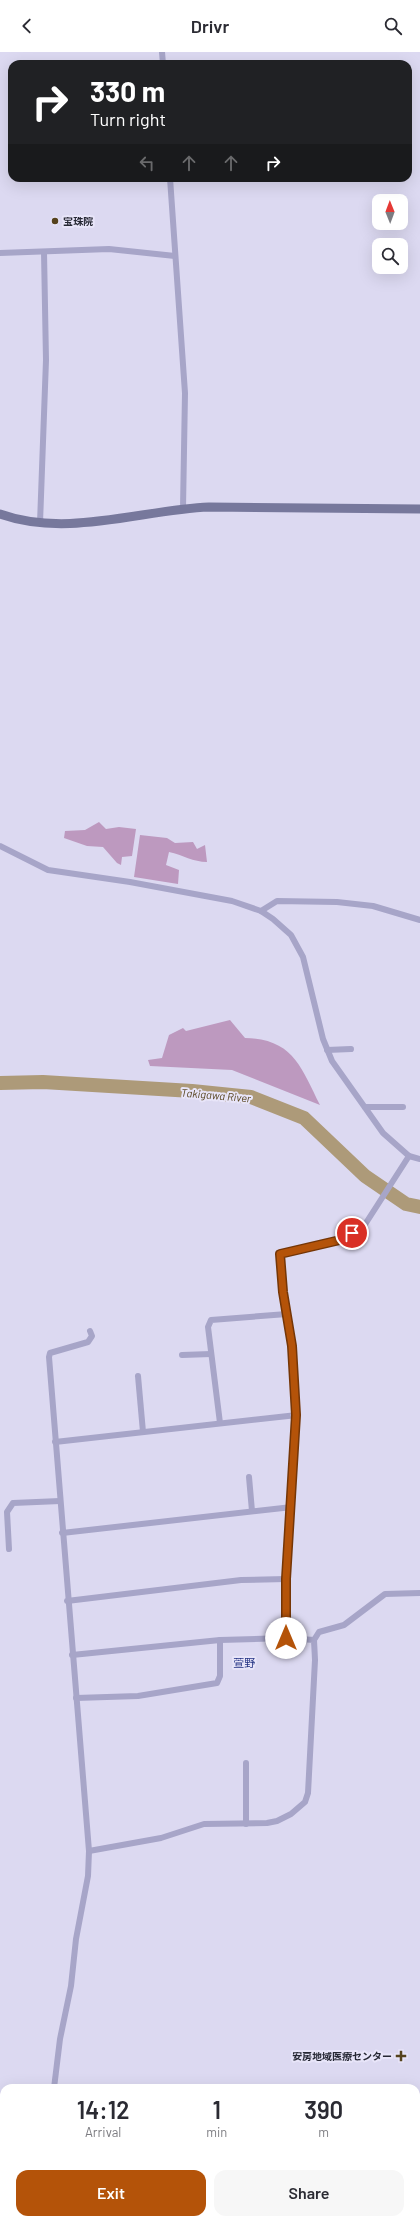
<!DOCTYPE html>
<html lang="en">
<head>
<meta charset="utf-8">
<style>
  body { margin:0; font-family:Barlow,"Noto Sans JP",sans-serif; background:#f7f7f7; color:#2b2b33; height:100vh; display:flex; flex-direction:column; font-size:15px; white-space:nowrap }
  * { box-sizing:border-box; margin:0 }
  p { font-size:13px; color:#7c7c81 }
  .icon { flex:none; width:22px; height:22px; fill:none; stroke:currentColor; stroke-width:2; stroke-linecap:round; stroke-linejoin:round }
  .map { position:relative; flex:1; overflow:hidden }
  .details { position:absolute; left:0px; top:2032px; width:420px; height:140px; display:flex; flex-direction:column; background:#fff; border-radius:12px 12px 0 0; box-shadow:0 4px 16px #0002 }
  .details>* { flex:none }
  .banner { position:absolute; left:8px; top:8px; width:404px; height:122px; border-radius:12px; box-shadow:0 4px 16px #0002; background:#202124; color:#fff; overflow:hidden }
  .needle { width:26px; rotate:359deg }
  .fabs { position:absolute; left:372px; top:142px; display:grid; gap:8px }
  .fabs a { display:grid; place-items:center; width:36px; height:36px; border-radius:8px; background:#fff; box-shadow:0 4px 16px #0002; font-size:20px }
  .pin { position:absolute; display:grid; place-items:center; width:34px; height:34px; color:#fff; margin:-17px; border:2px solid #fff; border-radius:50%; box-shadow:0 1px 4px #0007 }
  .me { position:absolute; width:44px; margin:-22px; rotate:0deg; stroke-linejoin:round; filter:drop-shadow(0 0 3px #0008) }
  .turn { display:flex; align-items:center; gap:14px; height:84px; padding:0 16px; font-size:18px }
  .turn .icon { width:52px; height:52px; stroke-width:2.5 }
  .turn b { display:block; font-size:28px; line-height:34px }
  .lanes { display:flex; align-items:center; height:38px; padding:0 16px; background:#0003; justify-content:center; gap:20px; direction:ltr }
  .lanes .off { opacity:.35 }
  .eta { display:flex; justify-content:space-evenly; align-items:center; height:68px; text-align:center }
  .eta b { font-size:24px; font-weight:600; line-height:28px }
  .button { display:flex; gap:8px; margin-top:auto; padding:8px 16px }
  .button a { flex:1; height:46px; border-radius:12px; background:#b45309; color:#fff; font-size:16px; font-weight:600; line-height:46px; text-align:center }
  .button a+a { background:#f7f7f7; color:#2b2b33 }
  header { display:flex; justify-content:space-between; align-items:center; height:52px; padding:0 16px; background:#fff; font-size:18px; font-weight:600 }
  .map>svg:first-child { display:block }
</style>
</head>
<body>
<header><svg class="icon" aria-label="back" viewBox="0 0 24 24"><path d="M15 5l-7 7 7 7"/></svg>Drivr<svg class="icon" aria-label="search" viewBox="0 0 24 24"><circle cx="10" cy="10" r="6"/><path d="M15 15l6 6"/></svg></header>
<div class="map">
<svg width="420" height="2172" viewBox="0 0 420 2172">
  <rect width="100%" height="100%" fill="#dcd9f1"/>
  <!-- green -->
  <g fill="#bd99bf">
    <polygon points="99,770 106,777 119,775 136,777 132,804 122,805 121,813 117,811 103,795 87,794 64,786 65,779 85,778"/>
    <path d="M140,783L167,786L175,791L193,790L197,797L205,793L207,810C193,810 183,803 169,800L166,813L179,818L178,832L134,825Z"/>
    <path d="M230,968L245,986C293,987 301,1015 320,1053L232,1018L150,1014L148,1008L162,1006L169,983L183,976L186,979Z"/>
    <polygon points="3,2116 4,2168 58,2168 59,2172 0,2172 0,2121"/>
  </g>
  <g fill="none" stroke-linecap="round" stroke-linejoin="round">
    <!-- river -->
    <polyline stroke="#ad9a79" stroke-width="14" points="0,1031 43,1030 192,1039 251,1045 304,1066 365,1124 406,1152 420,1155"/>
    <!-- street -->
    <g stroke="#a7a5c8" stroke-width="6">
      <polyline points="162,0 163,12"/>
      <polyline points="170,126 185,341 183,456"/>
      <polyline points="0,201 109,197 175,204"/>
      <polyline points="40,471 46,308 44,200"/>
      <polyline points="0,794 48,818 130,830 232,849 261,859 273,867 291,883 303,905 323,987 332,1009 383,1081 409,1104 420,1107"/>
      <polyline points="261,859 277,849 337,850 373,854 420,868"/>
      <polyline points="327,998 351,997"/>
      <polyline points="365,1055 403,1055"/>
      <polyline points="182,1303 211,1302"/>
      <polyline points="138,1324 143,1380"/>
      <polyline points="220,1371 208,1275 211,1268 287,1262"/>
      <polyline points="55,1390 297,1363"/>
      <polyline points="249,1425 252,1459"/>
      <polyline points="62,1481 292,1455"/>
      <polyline points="9,1497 7,1460 13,1451 60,1449"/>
      <polyline points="67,1549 241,1528 286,1527"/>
      <polyline points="286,1586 286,1527 297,1363 292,1294 283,1241 280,1202 340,1188 364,1174 409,1104"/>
      <polyline points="314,1588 319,1580 344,1573 385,1542 420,1541"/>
      <polyline points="72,1603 220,1588 286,1586 314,1588 315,1608 308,1741 305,1750 291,1762 277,1769 267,1771 204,1772 161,1786 89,1799"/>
      <polyline points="76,1646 138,1644 217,1631 220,1624 220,1588"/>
      <polyline points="246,1772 246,1711"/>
      <polyline points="54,2036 60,1987 71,1934 76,1887 88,1824 89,1799 49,1305 50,1301 88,1290 92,1284 90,1279"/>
      <polyline points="71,2168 86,2172"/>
      <polyline points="154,2168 207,2168"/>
      <polyline points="212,2168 235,2172"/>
    </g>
    <!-- secondary -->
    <g stroke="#77789c" stroke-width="9">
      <path d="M0,462C67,486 141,458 209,455L420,457"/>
      <polyline points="0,2103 4,2104"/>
    </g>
    <!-- highway -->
    <g stroke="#3e4055" stroke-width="11">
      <polyline points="416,2119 420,2119"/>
      <polyline points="151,2172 154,2168"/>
    </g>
  </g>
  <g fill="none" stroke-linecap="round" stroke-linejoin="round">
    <defs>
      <polyline id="route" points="286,1586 286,1527 296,1363 292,1294 283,1240 280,1202 340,1188 352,1181"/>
    </defs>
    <!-- route casing -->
    <use href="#route" stroke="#753606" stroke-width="10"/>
    <!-- route -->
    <use href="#route" stroke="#b45309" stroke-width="7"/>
  </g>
  <!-- markers -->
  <g fill="#55421d" stroke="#e8e5f9" stroke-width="1.5">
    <circle cx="55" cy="169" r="4"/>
    <path d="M399 1998h4v4h4v4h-4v4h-4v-4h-4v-4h4z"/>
  </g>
  <g text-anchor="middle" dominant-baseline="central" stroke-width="4" stroke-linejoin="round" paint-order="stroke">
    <!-- poi labels -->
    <g font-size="10" font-weight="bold" fill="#262834" stroke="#e8e5f9" text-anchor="start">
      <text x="63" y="169">宝珠院</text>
      <text x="392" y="2004" text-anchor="end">安房地域医療センター</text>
    </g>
    <!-- water labels -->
    <g font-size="11" font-style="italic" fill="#55421d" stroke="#e8e5f9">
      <text transform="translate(216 1043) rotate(5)">Takigawa River</text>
    </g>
    <!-- neighbourhood labels -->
    <g font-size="11" fill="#213182" stroke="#e8e5f9">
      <text x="244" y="1610">萱野</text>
    </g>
  </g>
</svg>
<div class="fabs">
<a><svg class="needle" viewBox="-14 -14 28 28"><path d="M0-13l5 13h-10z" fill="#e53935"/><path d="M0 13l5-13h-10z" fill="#7c7c81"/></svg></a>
<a><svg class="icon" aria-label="search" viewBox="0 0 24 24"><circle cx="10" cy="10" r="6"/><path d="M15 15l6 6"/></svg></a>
</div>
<div class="pin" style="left:352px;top:1181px;background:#d93025"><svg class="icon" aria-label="arrive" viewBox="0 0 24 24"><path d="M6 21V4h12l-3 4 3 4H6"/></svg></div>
<svg class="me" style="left:286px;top:1586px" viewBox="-20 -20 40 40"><circle r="19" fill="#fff"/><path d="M0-13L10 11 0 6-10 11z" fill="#b45309"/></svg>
<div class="banner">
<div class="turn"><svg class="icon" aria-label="right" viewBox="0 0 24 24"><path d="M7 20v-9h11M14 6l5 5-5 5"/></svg><div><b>330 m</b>Turn right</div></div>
<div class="lanes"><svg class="icon off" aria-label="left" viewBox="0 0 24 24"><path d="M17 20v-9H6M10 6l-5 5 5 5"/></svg><svg class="icon off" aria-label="ahead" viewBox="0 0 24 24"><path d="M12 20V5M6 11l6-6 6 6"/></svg><svg class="icon off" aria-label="ahead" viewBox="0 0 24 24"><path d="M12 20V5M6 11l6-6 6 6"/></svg><svg class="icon" aria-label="right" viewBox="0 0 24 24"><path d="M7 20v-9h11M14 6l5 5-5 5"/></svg></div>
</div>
<section class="details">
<div class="eta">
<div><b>14:12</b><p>Arrival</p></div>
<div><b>1</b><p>min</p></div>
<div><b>390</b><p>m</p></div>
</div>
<div class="button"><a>Exit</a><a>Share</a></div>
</section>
</div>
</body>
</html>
